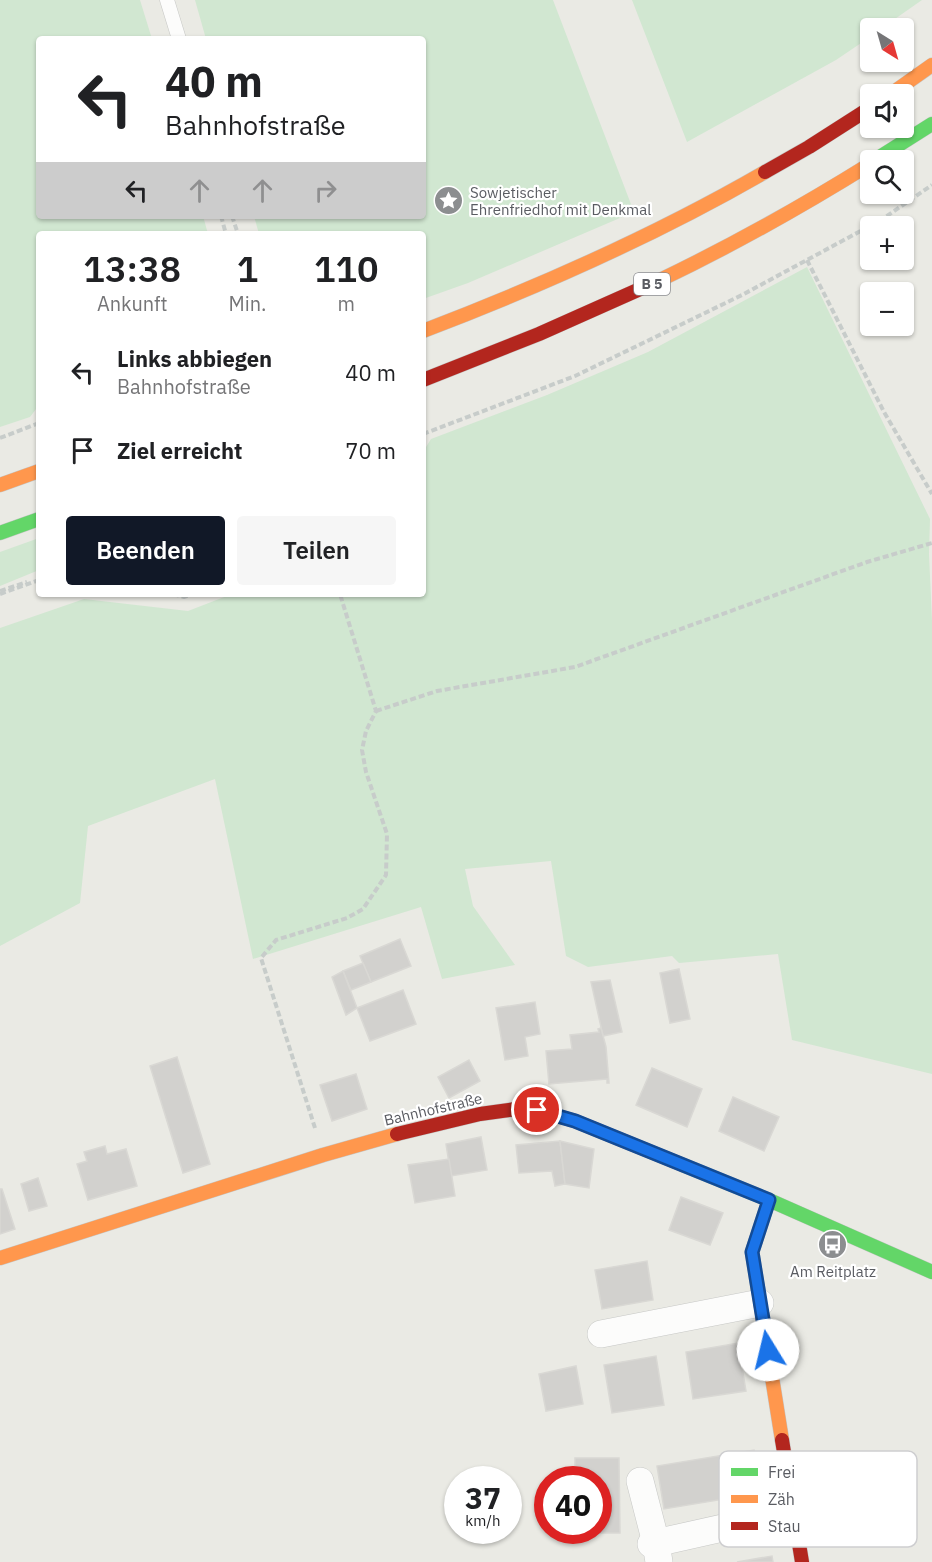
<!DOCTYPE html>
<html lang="de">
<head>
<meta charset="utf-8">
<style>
  body { margin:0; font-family:"IBM Plex Sans",sans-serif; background:#f6f6f6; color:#202124; height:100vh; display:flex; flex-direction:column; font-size:22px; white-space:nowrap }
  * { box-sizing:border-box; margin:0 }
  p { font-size:20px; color:#757577 }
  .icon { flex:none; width:33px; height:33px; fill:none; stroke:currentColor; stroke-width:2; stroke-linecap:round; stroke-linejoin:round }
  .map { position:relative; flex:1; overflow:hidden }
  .details { position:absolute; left:36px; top:231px; width:390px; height:366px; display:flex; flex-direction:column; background:#fff; border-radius:6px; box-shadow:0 2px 4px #0004 }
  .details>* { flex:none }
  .banner { position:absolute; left:36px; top:36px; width:390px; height:183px; border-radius:6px; box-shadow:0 2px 4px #0004; background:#fff; color:#202124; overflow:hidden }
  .needle { width:39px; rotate:143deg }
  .fabs { position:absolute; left:860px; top:18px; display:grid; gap:12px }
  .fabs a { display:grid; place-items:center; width:54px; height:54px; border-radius:6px; background:#fff; box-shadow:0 2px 4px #0004; font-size:30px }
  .speed { position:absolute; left:444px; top:1466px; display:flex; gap:12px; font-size:30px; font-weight:700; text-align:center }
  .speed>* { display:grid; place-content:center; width:78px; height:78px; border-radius:50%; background:#fff; box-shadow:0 2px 4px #0004; line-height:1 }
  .speed small { font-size:15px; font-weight:400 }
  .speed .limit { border:9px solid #d22; background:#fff; color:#111 }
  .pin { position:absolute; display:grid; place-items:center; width:51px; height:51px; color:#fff; margin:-26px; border:3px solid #fff; border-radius:50%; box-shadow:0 2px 6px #0007 }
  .me { position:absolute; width:66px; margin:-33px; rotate:351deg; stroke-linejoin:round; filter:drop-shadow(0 0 4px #0008) }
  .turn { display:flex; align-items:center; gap:21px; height:126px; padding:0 30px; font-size:27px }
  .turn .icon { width:78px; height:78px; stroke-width:2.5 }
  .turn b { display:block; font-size:42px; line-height:51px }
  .lanes { display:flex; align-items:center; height:57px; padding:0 30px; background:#0003; justify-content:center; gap:30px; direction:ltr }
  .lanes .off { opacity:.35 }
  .eta { display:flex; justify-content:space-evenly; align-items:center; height:102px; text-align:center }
  .eta b { font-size:36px; font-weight:600; line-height:42px }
  .primary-button { display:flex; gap:12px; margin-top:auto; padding:12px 30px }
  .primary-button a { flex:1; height:69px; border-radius:6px; background:#111827; color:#fff; font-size:24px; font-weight:600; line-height:69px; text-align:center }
  .primary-button a+a { background:#f6f6f6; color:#202124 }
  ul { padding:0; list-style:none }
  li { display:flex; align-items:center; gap:18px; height:78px; padding:0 30px }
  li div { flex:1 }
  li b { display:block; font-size:22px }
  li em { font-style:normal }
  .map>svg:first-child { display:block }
</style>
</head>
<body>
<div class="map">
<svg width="932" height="1562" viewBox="0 0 932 1562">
  <rect width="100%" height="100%" fill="#eaeae4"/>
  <!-- green -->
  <g fill="#d1e7d1">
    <polygon points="0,0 140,0 152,39 39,39 39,216 203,216 208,234 39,234 39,405 30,417 0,427"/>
    <polygon points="195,0 553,0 634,212 468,283 423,299 423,234 259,234 254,216 423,216 423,39 206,39"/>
    <polygon points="632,0 922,0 882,28 870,28 870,37 836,60 687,142"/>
    <polygon points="807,267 930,519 929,554 932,621 932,1074 792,1040 778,954 679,963 672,956 588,967 566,956 551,861 465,869 473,906 515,965 442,979 421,907 253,959 215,779 88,826 80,903 0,946 0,628 84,599 188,611 232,594 423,594 423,452 431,439 547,395 648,352"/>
    <polygon points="39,538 39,570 0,586 0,552"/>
  </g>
  <!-- building -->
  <g fill="#d2d1ce" stroke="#d9d8d4" stroke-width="1.5">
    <polygon points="400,939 411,966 371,982 360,956"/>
    <polygon points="363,963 371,982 351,990 343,971"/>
    <polygon points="679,969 690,1019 670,1023 660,973"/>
    <polygon points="343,971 357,1008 346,1015 332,977"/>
    <polygon points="610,980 622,1032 603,1036 591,982"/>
    <polygon points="403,990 416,1024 370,1041 357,1008"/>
    <polygon points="535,1002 540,1034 525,1037 528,1056 505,1060 496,1008"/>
    <polygon points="601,1028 606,1047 609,1083 607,1083 607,1079 549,1084 546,1051 572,1049 570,1035 599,1032 598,1029"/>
    <polygon points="177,1057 210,1164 183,1173 150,1066"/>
    <polygon points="469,1060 480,1081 449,1098 438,1077"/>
    <polygon points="652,1068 702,1089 687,1127 636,1105"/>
    <polygon points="356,1074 367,1109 332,1121 320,1085"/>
    <polygon points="733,1097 779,1117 764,1151 719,1131"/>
    <polygon points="481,1137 487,1170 451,1176 446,1144"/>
    <polygon points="560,1141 565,1184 555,1186 552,1171 519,1173 516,1145"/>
    <polygon points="560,1141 594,1149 589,1188 565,1184"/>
    <polygon points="105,1146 107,1154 126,1149 137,1186 88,1200 77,1164 87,1161 84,1152"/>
    <polygon points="449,1159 455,1196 415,1203 408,1165"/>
    <polygon points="38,1178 47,1206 29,1211 21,1184"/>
    <polygon points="0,1189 2,1189 15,1229 0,1234"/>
    <polygon points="681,1197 723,1213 710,1245 669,1230"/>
    <polygon points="647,1261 653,1300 602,1309 595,1270"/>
    <polygon points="738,1343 746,1391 693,1399 686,1352"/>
    <polygon points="656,1356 664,1405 612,1413 604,1365"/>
    <polygon points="576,1366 583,1404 546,1411 539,1374"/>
    <polygon points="754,1450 761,1493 664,1509 657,1466"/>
    <polygon points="575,1458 619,1458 620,1533 576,1533 576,1530 598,1530 598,1479 575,1479"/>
    <polygon points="772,1556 773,1562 737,1562"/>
  </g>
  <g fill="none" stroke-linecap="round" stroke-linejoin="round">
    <defs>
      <polyline id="lane" points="167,0 179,39"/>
      <g id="street">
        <polyline points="601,1334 760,1303"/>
        <polyline points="640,1481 656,1543 659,1562"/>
        <polyline points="651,1544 794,1512"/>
      </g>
      <g id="fast">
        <polyline points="875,160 932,124"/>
        <polyline points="0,533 39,519"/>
        <polyline points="683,1165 769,1200 932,1272"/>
      </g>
      <g id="slow">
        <polyline points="891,94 932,65"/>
        <path d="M658,281C731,246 801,207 870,164"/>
        <path d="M423,331C541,286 656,235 765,172"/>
        <polyline points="0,485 39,471"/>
        <polyline points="769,1200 752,1252 782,1440"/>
        <polyline points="0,1258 323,1155 397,1134"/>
      </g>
      <g id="jam">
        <polyline points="765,172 809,147 870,108"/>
        <polyline points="423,380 539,334 658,281"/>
        <polyline points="397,1134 480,1114 516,1109 537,1110 575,1121 683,1165"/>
        <polyline points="782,1440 802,1562"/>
      </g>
    </defs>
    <!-- lane casing -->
    <use href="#lane" stroke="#c7c8c6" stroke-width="15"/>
    <!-- street casing -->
    <use href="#street" stroke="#c7c8c6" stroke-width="28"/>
    <!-- fast casing -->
    <use href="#fast" stroke="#c5c6c5" stroke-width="15"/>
    <!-- slow casing -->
    <use href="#slow" stroke="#c5c6c5" stroke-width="15"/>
    <!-- jam casing -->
    <use href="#jam" stroke="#c5c6c5" stroke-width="15"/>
    <!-- path -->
    <g stroke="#c7ccca" stroke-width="4" stroke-dasharray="6 3" stroke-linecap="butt">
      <polyline points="221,216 226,234"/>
      <polyline points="232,216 238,234"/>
      <polyline points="807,260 884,412 932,494"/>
      <polyline points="423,434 575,376 742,295 881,220 932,185"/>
      <polyline points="0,438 39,423"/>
      <polyline points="0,591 27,582"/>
      <polyline points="0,594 39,580"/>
      <polyline points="173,594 184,597 193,594"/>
      <polyline points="376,711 437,691 575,667 867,562 932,543"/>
      <polyline points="315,1128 261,958 276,940 347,918 363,909 386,875 387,834 366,772 362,750 366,731 376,711 340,594"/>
    </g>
    <!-- lane -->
    <use href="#lane" stroke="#fcfcfb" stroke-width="14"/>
    <!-- street -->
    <use href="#street" stroke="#fcfcfb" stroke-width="27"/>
    <!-- fast -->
    <use href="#fast" stroke="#63d668" stroke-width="14"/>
    <!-- slow -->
    <use href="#slow" stroke="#ff974d" stroke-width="14"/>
    <!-- jam -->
    <use href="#jam" stroke="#b3261e" stroke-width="14"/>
  </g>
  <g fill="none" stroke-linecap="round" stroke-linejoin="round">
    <defs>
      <polyline id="route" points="537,1110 575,1121 769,1200 752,1252 768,1350"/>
    </defs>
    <!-- route casing -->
    <use href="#route" stroke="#114b97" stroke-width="15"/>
    <!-- route -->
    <use href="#route" stroke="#1a73e8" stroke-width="10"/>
  </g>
  <!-- icons -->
  <defs>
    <symbol id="sight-disc" viewBox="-11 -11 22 22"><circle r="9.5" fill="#8c8e90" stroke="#fff"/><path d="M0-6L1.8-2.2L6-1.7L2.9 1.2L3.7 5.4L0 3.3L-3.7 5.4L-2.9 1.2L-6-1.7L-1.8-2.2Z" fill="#fff"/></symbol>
    <symbol id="bus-disc" viewBox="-11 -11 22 22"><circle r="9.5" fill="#8c8e90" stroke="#fff"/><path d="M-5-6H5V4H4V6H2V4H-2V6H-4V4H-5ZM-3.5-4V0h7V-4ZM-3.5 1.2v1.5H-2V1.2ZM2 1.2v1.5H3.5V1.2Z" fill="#fff"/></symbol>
  </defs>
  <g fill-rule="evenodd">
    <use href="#sight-disc" x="432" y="184" width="33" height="33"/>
    <use href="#bus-disc" x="816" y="1228" width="33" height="33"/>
  </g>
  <g text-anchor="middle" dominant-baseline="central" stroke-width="4.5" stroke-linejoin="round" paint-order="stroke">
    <!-- shield labels -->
    <rect fill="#fff" stroke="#8c8d91" stroke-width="1.5" x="634" y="273" width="36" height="22" rx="4.5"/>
    <g font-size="14" font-weight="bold" fill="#5a5c62">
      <text x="652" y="284">B 5</text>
    </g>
    <!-- poi labels -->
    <g font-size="15" fill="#5a5c62" stroke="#fff" text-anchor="start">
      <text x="470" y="192">Sowjetischer<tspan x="470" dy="17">Ehrenfriedhof mit Denkmal</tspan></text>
      <text x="833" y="1271" text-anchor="middle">Am Reitplatz</text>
    </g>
    <!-- street labels -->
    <g font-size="15" fill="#5a5c62" stroke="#fff">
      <text transform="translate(433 1109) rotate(-13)">Bahnhofstraße</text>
    </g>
  </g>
  <!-- legend -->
  <rect x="719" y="1451" width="198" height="96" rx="9" fill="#fff" stroke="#ceced0" stroke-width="1.5"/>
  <rect x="731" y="1468" width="27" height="8" fill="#63d668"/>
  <rect x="731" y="1495" width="27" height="8" fill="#ff974d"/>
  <rect x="731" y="1522" width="27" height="8" fill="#b3261e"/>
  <g font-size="16" fill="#5a5c62">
    <text x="768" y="1478">Frei</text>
    <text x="768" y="1505">Zäh</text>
    <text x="768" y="1532">Stau</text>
  </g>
</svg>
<div class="fabs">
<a><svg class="needle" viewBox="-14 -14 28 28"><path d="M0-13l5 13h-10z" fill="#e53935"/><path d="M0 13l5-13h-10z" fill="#757577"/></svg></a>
<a><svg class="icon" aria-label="sound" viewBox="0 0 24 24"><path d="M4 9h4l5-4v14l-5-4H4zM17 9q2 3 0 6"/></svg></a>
<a><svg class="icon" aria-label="search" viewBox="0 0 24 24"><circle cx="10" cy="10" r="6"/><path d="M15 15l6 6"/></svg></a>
<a>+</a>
<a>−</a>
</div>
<div class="speed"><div>37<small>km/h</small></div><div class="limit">40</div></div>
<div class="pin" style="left:537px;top:1110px;background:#d93025"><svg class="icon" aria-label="arrive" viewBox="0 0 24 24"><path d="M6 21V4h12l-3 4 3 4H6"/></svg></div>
<svg class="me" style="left:768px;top:1350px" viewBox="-20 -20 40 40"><circle r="19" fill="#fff"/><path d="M0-13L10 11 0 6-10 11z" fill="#1a73e8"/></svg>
<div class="banner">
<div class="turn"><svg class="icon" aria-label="left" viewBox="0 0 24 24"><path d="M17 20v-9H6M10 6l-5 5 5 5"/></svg><div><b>40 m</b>Bahnhofstraße</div></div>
<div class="lanes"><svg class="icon" aria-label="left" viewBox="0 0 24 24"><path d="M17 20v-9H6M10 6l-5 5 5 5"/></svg><svg class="icon off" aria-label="ahead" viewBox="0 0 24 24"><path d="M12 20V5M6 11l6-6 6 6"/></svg><svg class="icon off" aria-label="ahead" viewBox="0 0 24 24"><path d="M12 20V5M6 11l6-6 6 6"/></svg><svg class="icon off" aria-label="right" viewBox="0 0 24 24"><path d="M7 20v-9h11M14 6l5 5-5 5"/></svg></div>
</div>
<section class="details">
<div class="eta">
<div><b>13:38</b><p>Ankunft</p></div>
<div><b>1</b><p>Min.</p></div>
<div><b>110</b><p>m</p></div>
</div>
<ul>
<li><svg class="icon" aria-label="left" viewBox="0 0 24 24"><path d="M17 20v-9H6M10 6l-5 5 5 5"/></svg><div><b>Links abbiegen</b><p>Bahnhofstraße</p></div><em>40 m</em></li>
<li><svg class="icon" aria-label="arrive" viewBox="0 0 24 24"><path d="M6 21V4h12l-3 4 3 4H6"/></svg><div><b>Ziel erreicht</b></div><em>70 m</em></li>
</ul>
<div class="primary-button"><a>Beenden</a><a>Teilen</a></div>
</section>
</div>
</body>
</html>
